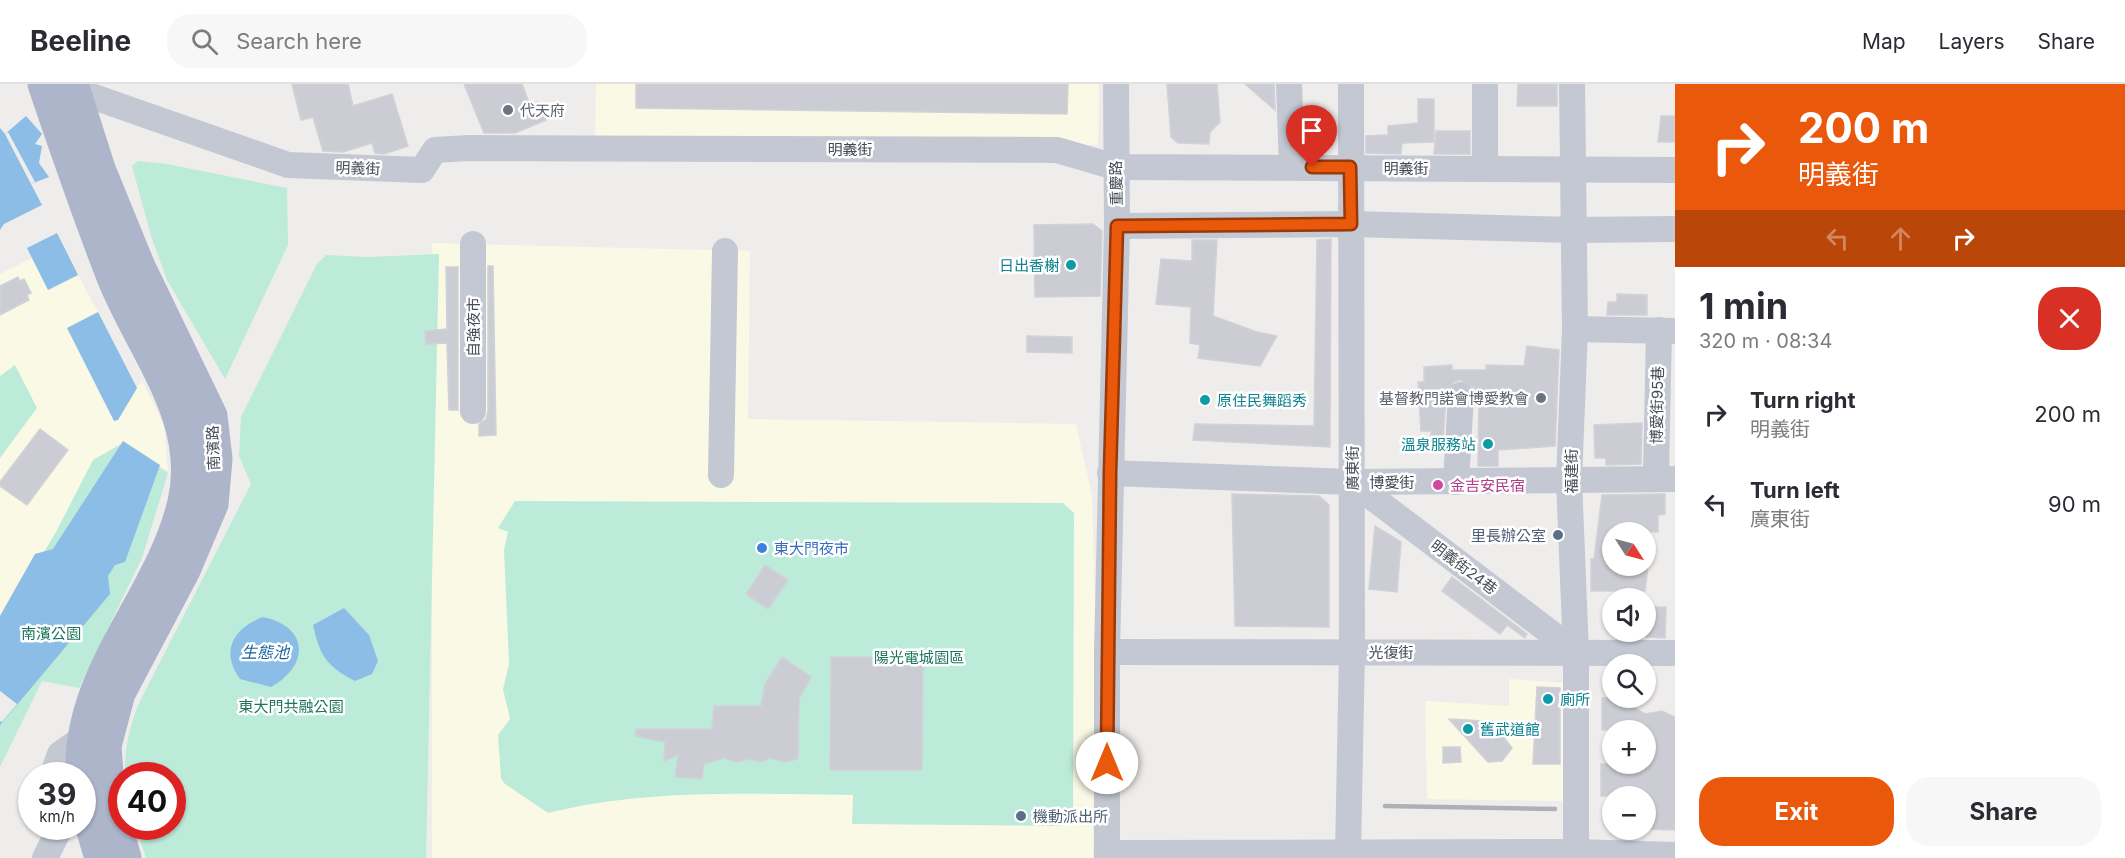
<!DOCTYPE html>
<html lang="en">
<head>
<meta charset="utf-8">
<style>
  body { margin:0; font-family:Inter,"Noto Sans TC",sans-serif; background:#f7f7f7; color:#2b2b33; height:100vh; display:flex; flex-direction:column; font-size:22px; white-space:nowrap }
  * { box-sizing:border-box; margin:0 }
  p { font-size:20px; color:#7c7c81 }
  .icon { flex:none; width:33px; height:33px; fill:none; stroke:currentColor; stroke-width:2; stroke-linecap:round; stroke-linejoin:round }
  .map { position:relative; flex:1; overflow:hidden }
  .sheet { display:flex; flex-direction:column; background:#fff; width:450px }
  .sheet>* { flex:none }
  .banner { background:#ea580c; color:#fff; overflow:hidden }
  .needle { width:39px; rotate:126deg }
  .tools { position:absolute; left:1602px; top:438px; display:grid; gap:12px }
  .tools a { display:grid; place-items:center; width:54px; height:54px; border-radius:50%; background:#fff; box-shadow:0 2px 4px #0004; font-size:30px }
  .speed { position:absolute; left:18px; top:678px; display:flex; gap:12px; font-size:30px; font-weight:700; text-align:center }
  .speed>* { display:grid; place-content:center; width:78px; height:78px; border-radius:50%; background:#fff; box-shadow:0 2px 4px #0004; line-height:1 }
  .speed small { font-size:15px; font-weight:400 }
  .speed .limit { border:9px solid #d22; background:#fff; color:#111 }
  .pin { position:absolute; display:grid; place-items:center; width:51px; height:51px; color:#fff; margin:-62px -26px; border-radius:50% 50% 50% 0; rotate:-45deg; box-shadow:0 0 6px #0007 }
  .pin .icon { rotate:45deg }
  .me { position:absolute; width:66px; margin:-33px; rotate:0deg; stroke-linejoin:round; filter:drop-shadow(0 0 4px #0008) }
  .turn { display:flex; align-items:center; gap:21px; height:126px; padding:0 24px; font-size:27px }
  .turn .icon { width:78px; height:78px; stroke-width:2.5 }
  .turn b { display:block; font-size:42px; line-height:51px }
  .lanes { display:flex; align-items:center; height:57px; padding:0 24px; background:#0003; justify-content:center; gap:30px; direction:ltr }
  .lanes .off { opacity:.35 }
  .round { display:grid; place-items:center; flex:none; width:63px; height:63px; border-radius:24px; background:#f7f7f7 }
  .overview { display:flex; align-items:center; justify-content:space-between; height:102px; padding:0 24px }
  h1 { font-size:36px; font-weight:700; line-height:45px }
  .primary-button { display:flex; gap:12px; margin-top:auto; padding:12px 24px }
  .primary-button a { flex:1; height:69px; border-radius:24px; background:#ea580c; color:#fff; font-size:24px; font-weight:700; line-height:69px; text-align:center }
  .primary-button a+a { background:#f7f7f7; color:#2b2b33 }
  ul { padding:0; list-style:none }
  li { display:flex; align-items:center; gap:18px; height:90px; padding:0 24px }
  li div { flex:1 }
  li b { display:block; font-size:22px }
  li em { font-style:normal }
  header { display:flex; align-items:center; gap:36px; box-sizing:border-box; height:84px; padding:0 30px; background:#fff; border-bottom:2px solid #e1e1e2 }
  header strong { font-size:28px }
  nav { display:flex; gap:33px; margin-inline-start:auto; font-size:21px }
  .search { width:420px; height:54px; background:#f7f7f7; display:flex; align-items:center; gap:15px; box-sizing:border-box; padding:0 21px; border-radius:24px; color:#7c7c81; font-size:22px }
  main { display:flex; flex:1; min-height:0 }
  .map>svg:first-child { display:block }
</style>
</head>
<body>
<header>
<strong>Beeline</strong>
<div class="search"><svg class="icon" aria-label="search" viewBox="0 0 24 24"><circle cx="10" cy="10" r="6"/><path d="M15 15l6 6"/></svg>Search here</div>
<nav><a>Map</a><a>Layers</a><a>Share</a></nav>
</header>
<main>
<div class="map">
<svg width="1675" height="774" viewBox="0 0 1675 774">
  <rect width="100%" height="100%" fill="#efedec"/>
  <!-- commercial -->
  <g fill="#faf9e5">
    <polygon points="596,0 1099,0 1098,61 595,55"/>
    <polygon points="432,159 750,167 748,335 1076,340 1092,412 1095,517 1093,774 432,774"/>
    <polygon points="32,174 48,206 78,191 98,228 67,244 118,336 142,296 164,341 168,387 123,358 52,465 35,470 0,532 0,190"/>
    <polygon points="1509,595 1564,599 1563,717 1427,715 1425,617 1509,622"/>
  </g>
  <!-- green -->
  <g fill="#bcebda">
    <polygon points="138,77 167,80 287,104 288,161 225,295 167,196 151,152 132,82"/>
    <path d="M439,170L426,774H146L136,743L172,742V692H125C124,665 130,639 141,615L251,400L239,372L241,333L317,180L326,171L368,173Z"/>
    <polygon points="15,281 37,324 0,374 0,292"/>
    <polygon points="121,360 168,389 142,474 79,604 42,597 0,683 0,541 56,448 93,376"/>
    <path d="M515,417L1063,419L1074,429L1073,731L1060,742L852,740L853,711C751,710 647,704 548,729L505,700L501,694L498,651L510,635L503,605L509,580L504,466L508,448L498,444Z"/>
  </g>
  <!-- water -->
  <g fill="#8cbde6">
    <polygon points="26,32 42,50 35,60 42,62 39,79 49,93 31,100 42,121 4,140 0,146 0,44 5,50"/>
    <polygon points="57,149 78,191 48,206 27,164"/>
    <polygon points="98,228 137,304 118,336 114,337 67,244"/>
    <polygon points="123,357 160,381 125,478 115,481 108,492 110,510 0,641 0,532 35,470 53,465"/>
    <path d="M344,524L369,551L378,577L372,590L355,597C326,582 320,572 313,541Z"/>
    <path d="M263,533C309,543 310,581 271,603L240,595C220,567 233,544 263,533Z"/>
  </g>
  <!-- pier -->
  <g fill="#efedec">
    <polygon points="8,48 35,98 31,100 5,50"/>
    <polygon points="0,607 17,620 2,638 0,637"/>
  </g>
  <!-- building -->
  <g fill="#cccdd4" stroke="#d1d1d8" stroke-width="1.5">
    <polygon points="292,0 348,0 353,22 392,10 408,62 384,70 375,69 372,59 343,68 323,67 313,33 301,36"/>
    <polygon points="464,0 522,0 530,21 537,18 546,36 515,49 484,49"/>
    <polygon points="636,0 1068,0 1067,30 636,24"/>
    <polygon points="1167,0 1217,0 1220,38 1210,48 1209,60 1178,59 1171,53"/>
    <polygon points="1245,0 1274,0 1275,26"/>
    <polygon points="1518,0 1557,0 1557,22 1517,22"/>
    <polygon points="1418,15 1434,15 1434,58 1402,59 1401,70 1366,69 1366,52 1388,51 1388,42 1418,39"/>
    <polygon points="1661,32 1675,32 1675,58 1658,58"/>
    <polygon points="1436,47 1470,47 1470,70 1434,70"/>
    <polygon points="1093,140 1102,147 1100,212 1035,213 1034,141"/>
    <polygon points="1331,155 1330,363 1193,356 1195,340 1314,342 1317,156"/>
    <polygon points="1192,156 1217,156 1213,232 1257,248 1277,252 1260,282 1198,274 1200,261 1190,259 1191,223 1156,220 1161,175 1192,177"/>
    <polygon points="488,182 493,182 496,351 479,352 479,340 486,335 488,327"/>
    <polygon points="446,183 458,183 458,326 449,326 447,259 426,260 425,247 447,245"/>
    <polygon points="18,193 20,197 24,195 31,209 27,211 29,216 0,231 0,202"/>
    <polygon points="1617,210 1647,211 1647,231 1607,231 1608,218 1617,218"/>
    <polygon points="1027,252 1072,253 1072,269 1027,268"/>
    <polygon points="1527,262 1559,266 1555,362 1498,366 1498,382 1478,382 1479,316 1476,319 1474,304 1461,296 1454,298 1446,310 1443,359 1431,359 1431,347 1421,347 1418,298 1424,298 1424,283 1452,281 1452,286 1486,286 1486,281 1524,282"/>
    <polygon points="1642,339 1641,380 1606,381 1606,374 1595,374 1594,341"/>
    <polygon points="40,345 68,366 27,421 0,402 0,398"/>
    <polygon points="1232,410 1319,412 1329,421 1329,543 1235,542"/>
    <polygon points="1665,410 1665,430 1658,431 1658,448 1612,448 1612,482 1648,482 1645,507 1591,507 1591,475 1594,475 1602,411"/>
    <polygon points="1375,442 1401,458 1397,508 1369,505"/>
    <polygon points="765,481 788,496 768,525 746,510"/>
    <polygon points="1452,493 1527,550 1525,554 1507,541 1500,550 1442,507"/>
    <polygon points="1646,523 1666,523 1665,554 1646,553"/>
    <polygon points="782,573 811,593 799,615 798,675 785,678 770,674 761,678 750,675 736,678 724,674 704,680 702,695 675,693 678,671 664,677 665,658 635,652 636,645 712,645 714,622 761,622 765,600"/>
    <polygon points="831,573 923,573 922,686 830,686"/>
    <polygon points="1537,603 1560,604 1560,680 1533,680"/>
    <polygon points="1602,614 1630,614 1630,621 1645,630 1662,627 1675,633 1675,746 1646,745 1646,712 1601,712 1601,680 1646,680 1646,646 1602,646"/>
    <polygon points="1449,635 1482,637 1482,648 1502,651 1512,664 1502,677 1488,678"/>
    <polygon points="1443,663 1460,663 1461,678 1443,679"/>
  </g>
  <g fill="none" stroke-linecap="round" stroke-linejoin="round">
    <!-- minor -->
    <g stroke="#c3c8d3" stroke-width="26">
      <polyline points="1289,0 1292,83"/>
      <polyline points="1485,0 1485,84"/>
      <polyline points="1572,0 1575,245 1569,396 1576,568 1576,774"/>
      <polyline points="60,10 74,6 288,81 422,86 435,66 468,64 1057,66 1115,83 1675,86"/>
      <polyline points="1117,142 1351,140 1574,146 1675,145"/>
      <polyline points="1575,245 1675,247"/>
      <polyline points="473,327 473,160"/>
      <polyline points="1110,389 1352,398 1675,395"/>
      <polyline points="721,391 725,167"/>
      <polyline points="1659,395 1656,390 1659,246"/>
      <polyline points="1352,398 1576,568"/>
      <polyline points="1456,398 1461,311"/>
      <polyline points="1107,568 1675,569"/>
      <polyline points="52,692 60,670 83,654"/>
      <polyline points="1348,768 1352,568 1351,0"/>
      <polyline points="1107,769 1577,768 1675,771"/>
      <polyline points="45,774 61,742"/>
      <polyline points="1107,774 1107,568 1117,142 1116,0"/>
    </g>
    <!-- major -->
    <g stroke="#adb5ca" stroke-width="33">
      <path d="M44,0C66,65 88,129 113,193C142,266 203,334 184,418C162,514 77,588 82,692"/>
      <polyline points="72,0 99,85 139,183 211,332 216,375 212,420 184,486 119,609 105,662 109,718 125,774"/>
      <polyline points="82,694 84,717 101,774"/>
    </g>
    <!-- rail -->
    <polyline stroke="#afb0b6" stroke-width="4.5" points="1385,722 1555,725"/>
  </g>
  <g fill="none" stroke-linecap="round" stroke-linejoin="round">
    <defs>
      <polyline id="route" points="1107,679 1110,389 1117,142 1351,140 1350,83 1312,83"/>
    </defs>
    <!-- route casing -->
    <use href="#route" stroke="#983908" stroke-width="15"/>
    <!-- route -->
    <use href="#route" stroke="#ea580c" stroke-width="10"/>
  </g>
  <!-- markers -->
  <g fill="#6b7280" stroke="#fff" stroke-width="2">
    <circle cx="508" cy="26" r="6"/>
    <circle cx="1541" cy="314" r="6"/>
  </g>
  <g fill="#0f9aa8" stroke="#fff" stroke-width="2">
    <circle cx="1071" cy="181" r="6"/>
    <circle cx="1205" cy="316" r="6"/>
    <circle cx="1488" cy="360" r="6"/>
    <circle cx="1548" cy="615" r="6"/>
    <circle cx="1468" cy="645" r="6"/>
  </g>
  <circle fill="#d1479c" stroke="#fff" stroke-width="2" cx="1438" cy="401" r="6"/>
  <g fill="#5c6f8a" stroke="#fff" stroke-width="2">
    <circle cx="1558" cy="451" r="6"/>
    <circle cx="1021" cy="732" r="6"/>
  </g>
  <circle fill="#3f7fe0" stroke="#fff" stroke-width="2" cx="762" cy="464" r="6"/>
  <g text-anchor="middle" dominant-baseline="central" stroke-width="5" stroke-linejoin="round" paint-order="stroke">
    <!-- worship labels -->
    <g font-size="15" fill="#5b616d" stroke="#fff" text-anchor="start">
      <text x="520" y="26">代天府</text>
      <text x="1529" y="314" text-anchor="end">基督教門諾會博愛教會</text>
    </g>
    <!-- street labels -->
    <g font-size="15" fill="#464b58" stroke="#fff">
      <text x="850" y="65">明義街</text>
      <text transform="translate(358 84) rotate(2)">明義街</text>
      <text x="1406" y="84">明義街</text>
      <text transform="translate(1116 99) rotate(-91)">重慶路</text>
      <text transform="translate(473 243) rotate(-90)">自強夜市</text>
      <text transform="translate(1657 321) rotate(-89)">博愛街95巷</text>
      <text transform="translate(213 364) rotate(-92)">南濱路</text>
      <text transform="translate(1352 384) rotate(-90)">廣東街</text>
      <text transform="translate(1571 387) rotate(-90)">福建街</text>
      <text x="1392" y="398">博愛街</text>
      <text transform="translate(1464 483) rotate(37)">明義街24巷</text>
      <text x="1391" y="568">光復街</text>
    </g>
    <!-- culture labels -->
    <g font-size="15" fill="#0d838f" stroke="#fff" text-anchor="start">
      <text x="1059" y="181" text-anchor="end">日出香榭</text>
      <text x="1217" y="316">原住民舞蹈秀</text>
      <text x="1476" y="360" text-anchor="end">溫泉服務站</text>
      <text x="1560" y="615">廁所</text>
      <text x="1480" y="645">舊武道館</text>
    </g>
    <!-- hotel labels -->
    <g font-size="15" fill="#b23c85" stroke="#fff" text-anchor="start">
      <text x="1450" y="401">金吉安民宿</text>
    </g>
    <!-- service labels -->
    <g font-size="15" fill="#4e5e75" stroke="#fff" text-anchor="end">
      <text x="1546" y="451">里長辦公室</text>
      <text x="1033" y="732" text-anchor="start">機動派出所</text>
    </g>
    <!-- shop labels -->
    <g font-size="15" fill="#366cbe" stroke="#fff" text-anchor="start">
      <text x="774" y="464">東大門夜市</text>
    </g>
    <!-- park labels -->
    <g font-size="15" fill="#1c745d" stroke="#fff">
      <text x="51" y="549">南濱公園</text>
      <text x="919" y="573">陽光電城園區</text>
      <text x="291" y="622">東大門共融公園</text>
    </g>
    <!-- water labels -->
    <g font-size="16" font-style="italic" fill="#155f9d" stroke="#fff">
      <text x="265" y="568">生態池</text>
    </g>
  </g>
</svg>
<div class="tools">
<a><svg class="needle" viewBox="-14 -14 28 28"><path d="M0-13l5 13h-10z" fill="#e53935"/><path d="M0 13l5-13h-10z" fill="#7c7c81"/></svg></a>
<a><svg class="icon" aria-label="sound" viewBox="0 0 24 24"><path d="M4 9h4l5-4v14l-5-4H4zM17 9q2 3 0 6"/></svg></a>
<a><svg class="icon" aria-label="search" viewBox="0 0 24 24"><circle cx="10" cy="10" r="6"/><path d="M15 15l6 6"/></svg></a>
<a>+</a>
<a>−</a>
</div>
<div class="speed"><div>39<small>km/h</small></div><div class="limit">40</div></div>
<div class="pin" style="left:1312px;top:83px;background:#d93025"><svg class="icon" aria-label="arrive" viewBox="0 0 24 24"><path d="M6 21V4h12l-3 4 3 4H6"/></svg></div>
<svg class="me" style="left:1107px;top:679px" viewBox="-20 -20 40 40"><circle r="19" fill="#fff"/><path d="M0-13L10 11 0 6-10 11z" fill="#ea580c"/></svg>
</div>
<section class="sheet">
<div class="banner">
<div class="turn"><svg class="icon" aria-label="right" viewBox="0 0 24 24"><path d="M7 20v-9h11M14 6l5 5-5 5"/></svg><div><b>200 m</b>明義街</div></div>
<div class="lanes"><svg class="icon off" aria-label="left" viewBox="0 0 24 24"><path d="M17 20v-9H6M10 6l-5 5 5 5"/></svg><svg class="icon off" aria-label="ahead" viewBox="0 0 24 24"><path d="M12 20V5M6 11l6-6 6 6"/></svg><svg class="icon" aria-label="right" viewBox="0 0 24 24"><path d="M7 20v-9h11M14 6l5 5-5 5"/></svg></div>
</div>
<div class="overview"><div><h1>1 min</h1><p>320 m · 08:34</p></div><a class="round" style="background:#d93025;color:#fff"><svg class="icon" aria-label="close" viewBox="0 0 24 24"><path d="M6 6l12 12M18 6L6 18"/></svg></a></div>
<ul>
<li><svg class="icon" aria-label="right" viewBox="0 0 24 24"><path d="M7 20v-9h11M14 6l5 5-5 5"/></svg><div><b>Turn right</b><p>明義街</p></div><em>200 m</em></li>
<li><svg class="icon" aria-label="left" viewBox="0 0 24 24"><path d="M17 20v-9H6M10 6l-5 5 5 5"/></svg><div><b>Turn left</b><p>廣東街</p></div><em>90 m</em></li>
</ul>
<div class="primary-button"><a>Exit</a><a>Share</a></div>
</section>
</main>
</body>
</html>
